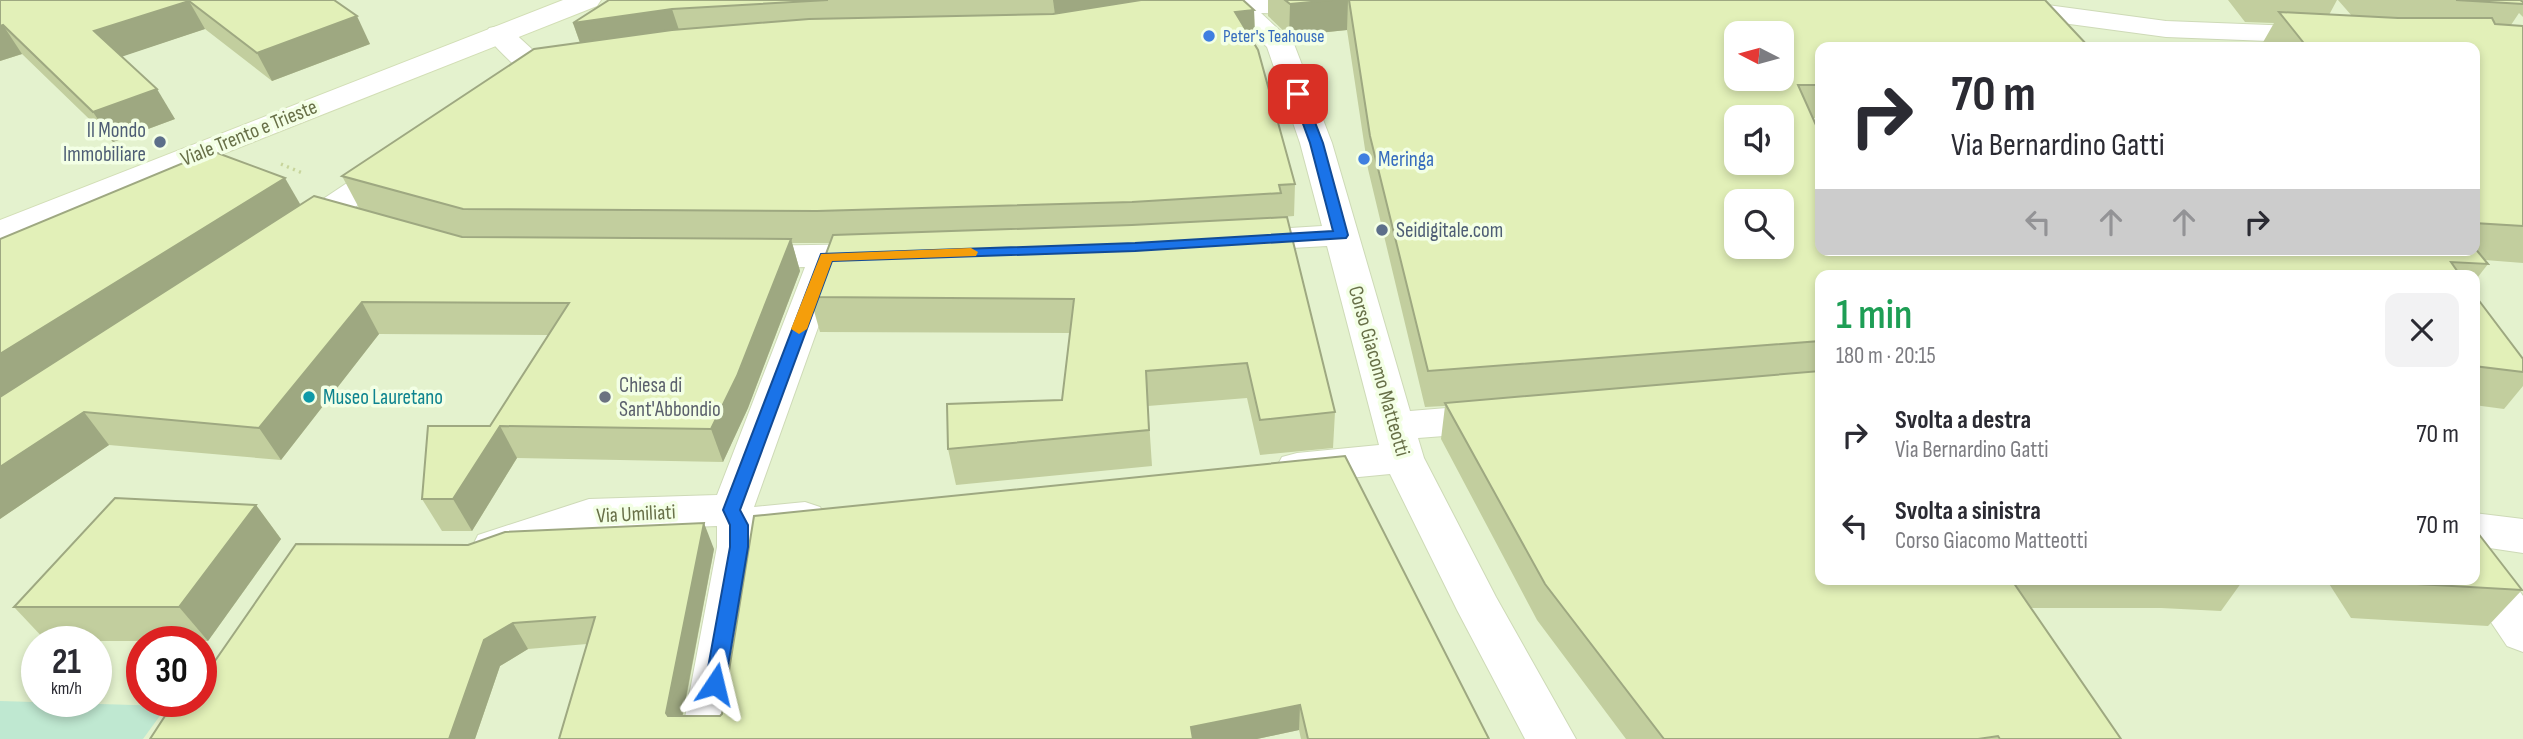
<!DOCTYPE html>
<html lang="it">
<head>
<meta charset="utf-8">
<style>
  body { margin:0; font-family:"Sofia Sans Condensed",sans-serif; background:#f2f2f3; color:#2b2b33; height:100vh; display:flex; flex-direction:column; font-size:26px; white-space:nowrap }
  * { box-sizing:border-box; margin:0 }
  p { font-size:23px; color:#7c7c81 }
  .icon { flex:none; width:38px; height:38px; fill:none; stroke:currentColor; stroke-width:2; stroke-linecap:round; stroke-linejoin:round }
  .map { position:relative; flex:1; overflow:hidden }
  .drawer { position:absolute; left:1815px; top:270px; width:665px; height:315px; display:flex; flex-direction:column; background:#fff; border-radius:14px; box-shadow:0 4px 10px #0003 }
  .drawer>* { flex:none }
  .guide { position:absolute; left:1815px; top:42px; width:665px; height:214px; border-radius:14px; box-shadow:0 4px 10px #0003; background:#fff; color:#2b2b33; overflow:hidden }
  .needle { width:46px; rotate:276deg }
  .buttons { position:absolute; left:1724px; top:21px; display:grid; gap:14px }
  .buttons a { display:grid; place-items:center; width:70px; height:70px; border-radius:14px; background:#fff; box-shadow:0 4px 10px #0003; font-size:35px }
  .speed { position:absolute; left:21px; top:626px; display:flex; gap:14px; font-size:35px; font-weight:700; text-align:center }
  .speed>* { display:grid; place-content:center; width:91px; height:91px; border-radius:50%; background:#fff; box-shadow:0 4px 10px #0003; line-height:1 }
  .speed small { font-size:18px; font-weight:400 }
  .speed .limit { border:10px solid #d22; background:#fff; color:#111 }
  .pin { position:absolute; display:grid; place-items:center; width:60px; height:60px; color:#fff; margin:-30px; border-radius:14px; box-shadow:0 4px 10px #0006 }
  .me { position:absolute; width:77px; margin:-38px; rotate:10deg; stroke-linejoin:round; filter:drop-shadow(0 0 5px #0008) }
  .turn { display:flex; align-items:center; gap:24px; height:147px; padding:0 21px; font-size:32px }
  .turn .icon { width:91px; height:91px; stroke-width:2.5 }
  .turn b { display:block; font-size:49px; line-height:60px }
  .lanes { display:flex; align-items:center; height:66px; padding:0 21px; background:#0003; justify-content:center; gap:35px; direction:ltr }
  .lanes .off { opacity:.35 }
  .round { display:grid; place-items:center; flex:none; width:74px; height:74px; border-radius:14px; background:#f2f2f3 }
  .headline { display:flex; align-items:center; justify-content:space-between; height:119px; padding:0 21px }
  h1 { font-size:42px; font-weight:600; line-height:52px; color:#1e9e55 }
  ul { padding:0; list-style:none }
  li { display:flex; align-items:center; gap:21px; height:91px; padding:0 21px }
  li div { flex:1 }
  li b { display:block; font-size:26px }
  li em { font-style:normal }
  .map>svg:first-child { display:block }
</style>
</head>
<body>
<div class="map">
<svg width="2523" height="739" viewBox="0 0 2523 739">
  <rect width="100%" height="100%" fill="#eefbdf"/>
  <!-- residential -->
  <path fill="#e4f2ce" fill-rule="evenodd" d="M0,0H2523V739H0ZM1736,33H1782V79H1736ZM1820,47H2474V250H1820ZM1736,117H1782V163H1736ZM1736,201H1782V247H1736ZM1820,275H2474V579H1820ZM37,642H96V702H37ZM142,642H201V702H142Z"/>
  <!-- green -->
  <polygon fill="#bfe8d1" points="0,701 167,706 143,739 0,739"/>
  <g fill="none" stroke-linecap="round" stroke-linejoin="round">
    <defs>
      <g id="street">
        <polygon points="1209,0 1328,0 1333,6 1329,12 1319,14 1261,13 1294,44 1332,143 1410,411 1496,404 1510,408 1516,418 1510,428 1496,432 1418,438 1424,458 1496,597 1576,739 1525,739 1457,610 1390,474 1297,483 1282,479 1276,468 1282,457 1297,453 1379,445 1327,246 1239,251 1227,248 1222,241 1227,234 1239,231 1322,226 1300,143 1267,47 1229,13 1197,18 1187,16 1183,10 1187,4"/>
        <polygon points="2040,4 2166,21 2322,27 2332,29 2336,35 2332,41 2322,43 2166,37 2040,20 2005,21 1995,19 1991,13 1995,7"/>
        <path d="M499,26L509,28L547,63L552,69L547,75C523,81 506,56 489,40L485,34L489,28Z"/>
        <polygon points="394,156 405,159 410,166 405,173 308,239 296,242 284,239 279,232 284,225 383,159"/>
        <polygon points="878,244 890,247 895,255 890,263 878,266 840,266 754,507 805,502 820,507 827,518 820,529 805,534 761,539 731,739 681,739 717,547 717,526 591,531 494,564 478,559 472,547 478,535 589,499 717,495 805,267 746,268 734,265 728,257 734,249 746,246"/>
        <polygon points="2474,513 2523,519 2523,553 2483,547 2490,549 2523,596 2523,652 2507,646 2462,579 2474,579"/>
      </g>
      <polygon id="secondary" points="563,0 601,0 597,6 0,242 0,220"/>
    </defs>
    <!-- street casing -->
    <use href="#street" stroke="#cedab7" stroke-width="2"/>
    <!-- secondary casing -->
    <use href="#secondary" stroke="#d2deb5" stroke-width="2"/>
    <!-- path -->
    <polyline stroke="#c7d49b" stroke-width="3.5" stroke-dasharray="2 4.5" stroke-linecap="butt" points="281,164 305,174"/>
    <!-- street -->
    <use href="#street" fill="#fff" fill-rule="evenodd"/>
    <!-- secondary -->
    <use href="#secondary" fill="#fff" fill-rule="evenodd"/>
  </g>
  <!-- wall -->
  <g fill="#c2ce9e">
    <polygon points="0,0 334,0 370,44 272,81 205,29 122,56 175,119 113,142 22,54 0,61"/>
    <polygon points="609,0 1243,0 1254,10 1255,39 1252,40 1295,184 1294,216 1281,217 1335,412 1333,448 1260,455 1247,398 1148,406 1152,466 956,485 948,449 1062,400 1070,333 820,332 810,297 830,243 792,243 800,271 748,408 723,462 517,458 472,531 442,531 422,499 490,426 548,335 379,334 281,460 109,445 0,519 0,239 300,205 359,208 342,176 580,43 573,23"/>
    <polygon points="1268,0 2045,0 1820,47 1820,118 1812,118 1820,250 2474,250 2474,47 2265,47 2262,44 2274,23 2245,22 2228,0 2337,0 2329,15 2352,16 2338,0 2523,0 2523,17 2519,13 2511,25 2523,26 2523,263 2485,260 2488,264 2474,282 2474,275 1820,275 1820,579 2244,579 2221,611 2161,608 2031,608 2121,739 1626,739 1537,620 1441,439 1445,406 1425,407 1368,169 1347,30 1289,36 1268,16"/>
    <polygon points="2474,294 2523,359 2523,386 2504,409 2474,405"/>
    <polygon points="256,505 281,539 208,641 46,641 14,607"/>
    <polygon points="754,516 1489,739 1301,739 1299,730 1257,739 559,739 587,644 528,649 500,666 475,739 150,739 177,715 714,549 683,716 720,716 722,714"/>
    <polygon points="2326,579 2474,579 2522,590 2488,626 2351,618"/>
  </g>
  <!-- shaded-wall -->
  <g fill="#9ea881">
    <polygon points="1053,0 1194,0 1056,22"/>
    <polygon points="1332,0 1348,0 1347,30 1289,36 1290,4"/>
    <polygon points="189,1 205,29 112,60 94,31"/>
    <polygon points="672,9 681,36 583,51 573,23"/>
    <polygon points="1254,10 1255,39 1235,41 1235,12"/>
    <polygon points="357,16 370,44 272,81 257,53"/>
    <polygon points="3,25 22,54 0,61 0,26"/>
    <polygon points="157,89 175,119 113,142 93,112"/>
    <polygon points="285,178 303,209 0,403 0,354"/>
    <polygon points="791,239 800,271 748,408 723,462 711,429"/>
    <polygon points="362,302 379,334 281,460 259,428"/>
    <polygon points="84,412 109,445 0,519 0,467"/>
    <polygon points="500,426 517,458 472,531 453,499"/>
    <polygon points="256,505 281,539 208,641 179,607"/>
    <polygon points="704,523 714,549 678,739 666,713"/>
    <polygon points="513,623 528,649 500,666 475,739 449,739 484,640"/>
    <polygon points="1300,705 1299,730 1257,739 1192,739 1191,727"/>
  </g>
  <!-- building -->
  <g fill="#e2f0b8" stroke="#9ea881" stroke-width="2" fill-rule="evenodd">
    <polygon points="0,0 334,0 357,16 257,53 189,1 94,31 157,89 93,112 3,25 0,26"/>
    <polygon points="609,0 828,0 672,9 573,23"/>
    <polygon points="1141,0 1243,0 1254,10 1235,12 1258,50 1295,184 1279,185 1281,193 1132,202 817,211 463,209 342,176 534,49 672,30 809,19 1053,14"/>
    <polygon points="1285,0 1332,0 1290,4"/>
    <path d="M1349,0H2045L2089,47H1820V85H1798L1820,134V250H2474V247L2488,264L2451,262L2460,275H1820V341L1428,371L1370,136ZM1736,33H1782V79H1736ZM1736,117H1782V163H1736ZM1736,201H1782V247H1736Z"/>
    <polygon points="2456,0 2520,0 2523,2 2523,4"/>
    <polygon points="2279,12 2398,18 2492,18 2495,24 2523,26 2523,226 2474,223 2474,47 2307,47"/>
    <polygon points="212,151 285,178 0,354 0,239"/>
    <polygon points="314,196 462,237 791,239 737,376 711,429 500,426 453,499 422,499 428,426 490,426 569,303 362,302 259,428 84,412 0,467 0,397"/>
    <polygon points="1287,217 1335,412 1260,420 1247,363 1146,371 1149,430 948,449 947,404 1062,400 1074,299 810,297 833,235 1132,225"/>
    <polygon points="2474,294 2523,359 2523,372 2474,366"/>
    <polygon points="1820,371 1820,579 2011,579 2121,739 2000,739 1998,736 1978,739 1664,739 1545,584 1445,403"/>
    <polygon points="1345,456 1489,739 1308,739 1300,705 1191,727 1193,739 559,739 595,617 513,623 484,640 449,739 150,739 165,716 177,715 187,702 201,702 201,681 296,544 468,545 505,532 704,523 666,713 668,716 720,716 722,714 754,516"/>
    <polygon points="115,498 256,505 179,607 14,607"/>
    <polygon points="2474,528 2522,590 2382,582 2380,579 2474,579"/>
  </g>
  <!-- route -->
  <polygon fill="#1a73e8" stroke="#114b97" stroke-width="2" points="1298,90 1304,94 1323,143 1348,235 1346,238 1135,251 832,261 740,510 748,525 748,547 725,684 722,690 715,692 708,690 705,684 730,547 730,525 723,510 821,254 1135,243 1333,231 1310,143 1292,94"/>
  <!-- slow -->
  <polygon fill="#f59e0b" points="971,248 978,252 976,256 832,261 807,329 799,334 791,329 821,254"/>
  <!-- markers -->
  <g fill="#3f7fe0" stroke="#f3ffe5" stroke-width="2.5">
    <circle cx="1209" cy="36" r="7"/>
    <circle cx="1364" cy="159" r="7"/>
  </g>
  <g fill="#5c6f8a" stroke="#f3ffe5" stroke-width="2.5">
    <circle cx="160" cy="142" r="7"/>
    <circle cx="1382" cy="230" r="7"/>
  </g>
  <circle fill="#0f9aa8" stroke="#f3ffe5" stroke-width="2.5" cx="309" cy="397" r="7"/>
  <circle fill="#6b7280" stroke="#f3ffe5" stroke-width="2.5" cx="605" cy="397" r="7"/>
  <g text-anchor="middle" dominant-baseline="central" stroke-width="7" stroke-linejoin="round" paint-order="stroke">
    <!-- far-shop labels -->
    <g font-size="18" fill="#366cbe" stroke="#f3ffe5" text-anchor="start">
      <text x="1223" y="36">Peter's Teahouse</text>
    </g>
    <!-- service labels -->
    <g font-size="21" fill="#4e5e75" stroke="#f3ffe5" text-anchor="end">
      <text x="146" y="130">Il Mondo<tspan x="146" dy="24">Immobiliare</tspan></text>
      <text x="1396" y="230" text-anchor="start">Seidigitale.com</text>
    </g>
    <!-- street labels -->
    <g font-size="21" fill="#687048" stroke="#f3ffe5">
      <text transform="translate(249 133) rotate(-22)">Viale Trento e Trieste</text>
      <text transform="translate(1379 371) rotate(74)">Corso Giacomo Matteotti</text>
      <text transform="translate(636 514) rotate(-3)">Via Umiliati</text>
    </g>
    <!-- shop labels -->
    <g font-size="21" fill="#366cbe" stroke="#f3ffe5" text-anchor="start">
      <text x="1378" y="159">Meringa</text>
    </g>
    <!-- worship labels -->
    <g font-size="21" fill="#5b616d" stroke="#f3ffe5" text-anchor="start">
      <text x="619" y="385">Chiesa di<tspan x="619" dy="24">Sant'Abbondio</tspan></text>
    </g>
    <!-- culture labels -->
    <g font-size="21" fill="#0d838f" stroke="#f3ffe5" text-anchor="start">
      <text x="323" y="397">Museo Lauretano</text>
    </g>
  </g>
</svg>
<div class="buttons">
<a><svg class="needle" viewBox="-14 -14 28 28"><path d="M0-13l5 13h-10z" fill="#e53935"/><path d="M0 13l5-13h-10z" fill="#7c7c81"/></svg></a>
<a><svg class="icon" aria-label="sound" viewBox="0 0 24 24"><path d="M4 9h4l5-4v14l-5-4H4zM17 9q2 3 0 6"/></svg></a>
<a><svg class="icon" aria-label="search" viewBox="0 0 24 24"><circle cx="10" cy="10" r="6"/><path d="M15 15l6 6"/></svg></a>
</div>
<div class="speed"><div>21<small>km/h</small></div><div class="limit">30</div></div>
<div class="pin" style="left:1298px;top:94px;background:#d93025"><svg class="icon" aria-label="arrive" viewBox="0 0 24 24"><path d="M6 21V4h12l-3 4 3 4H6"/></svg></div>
<svg class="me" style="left:715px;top:684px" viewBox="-20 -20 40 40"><path d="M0-17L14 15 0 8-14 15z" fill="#1a73e8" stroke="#fff" stroke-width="4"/></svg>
<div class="guide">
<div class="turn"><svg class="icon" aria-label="right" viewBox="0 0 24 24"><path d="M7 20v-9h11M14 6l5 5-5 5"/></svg><div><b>70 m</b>Via Bernardino Gatti</div></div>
<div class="lanes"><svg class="icon off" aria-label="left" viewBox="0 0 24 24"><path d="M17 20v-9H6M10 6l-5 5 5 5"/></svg><svg class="icon off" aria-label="ahead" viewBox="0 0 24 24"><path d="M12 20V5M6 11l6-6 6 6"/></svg><svg class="icon off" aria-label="ahead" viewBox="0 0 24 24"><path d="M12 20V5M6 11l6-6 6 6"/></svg><svg class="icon" aria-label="right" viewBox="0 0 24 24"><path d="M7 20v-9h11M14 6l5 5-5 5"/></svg></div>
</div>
<section class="drawer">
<div class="headline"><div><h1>1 min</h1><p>180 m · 20:15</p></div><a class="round"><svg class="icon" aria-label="close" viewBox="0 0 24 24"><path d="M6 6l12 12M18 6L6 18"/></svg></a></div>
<ul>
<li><svg class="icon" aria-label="right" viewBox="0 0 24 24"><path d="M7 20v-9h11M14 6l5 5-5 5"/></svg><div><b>Svolta a destra</b><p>Via Bernardino Gatti</p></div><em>70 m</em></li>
<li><svg class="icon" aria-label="left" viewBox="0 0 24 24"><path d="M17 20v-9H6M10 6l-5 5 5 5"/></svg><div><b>Svolta a sinistra</b><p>Corso Giacomo Matteotti</p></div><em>70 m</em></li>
</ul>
</section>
</div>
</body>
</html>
